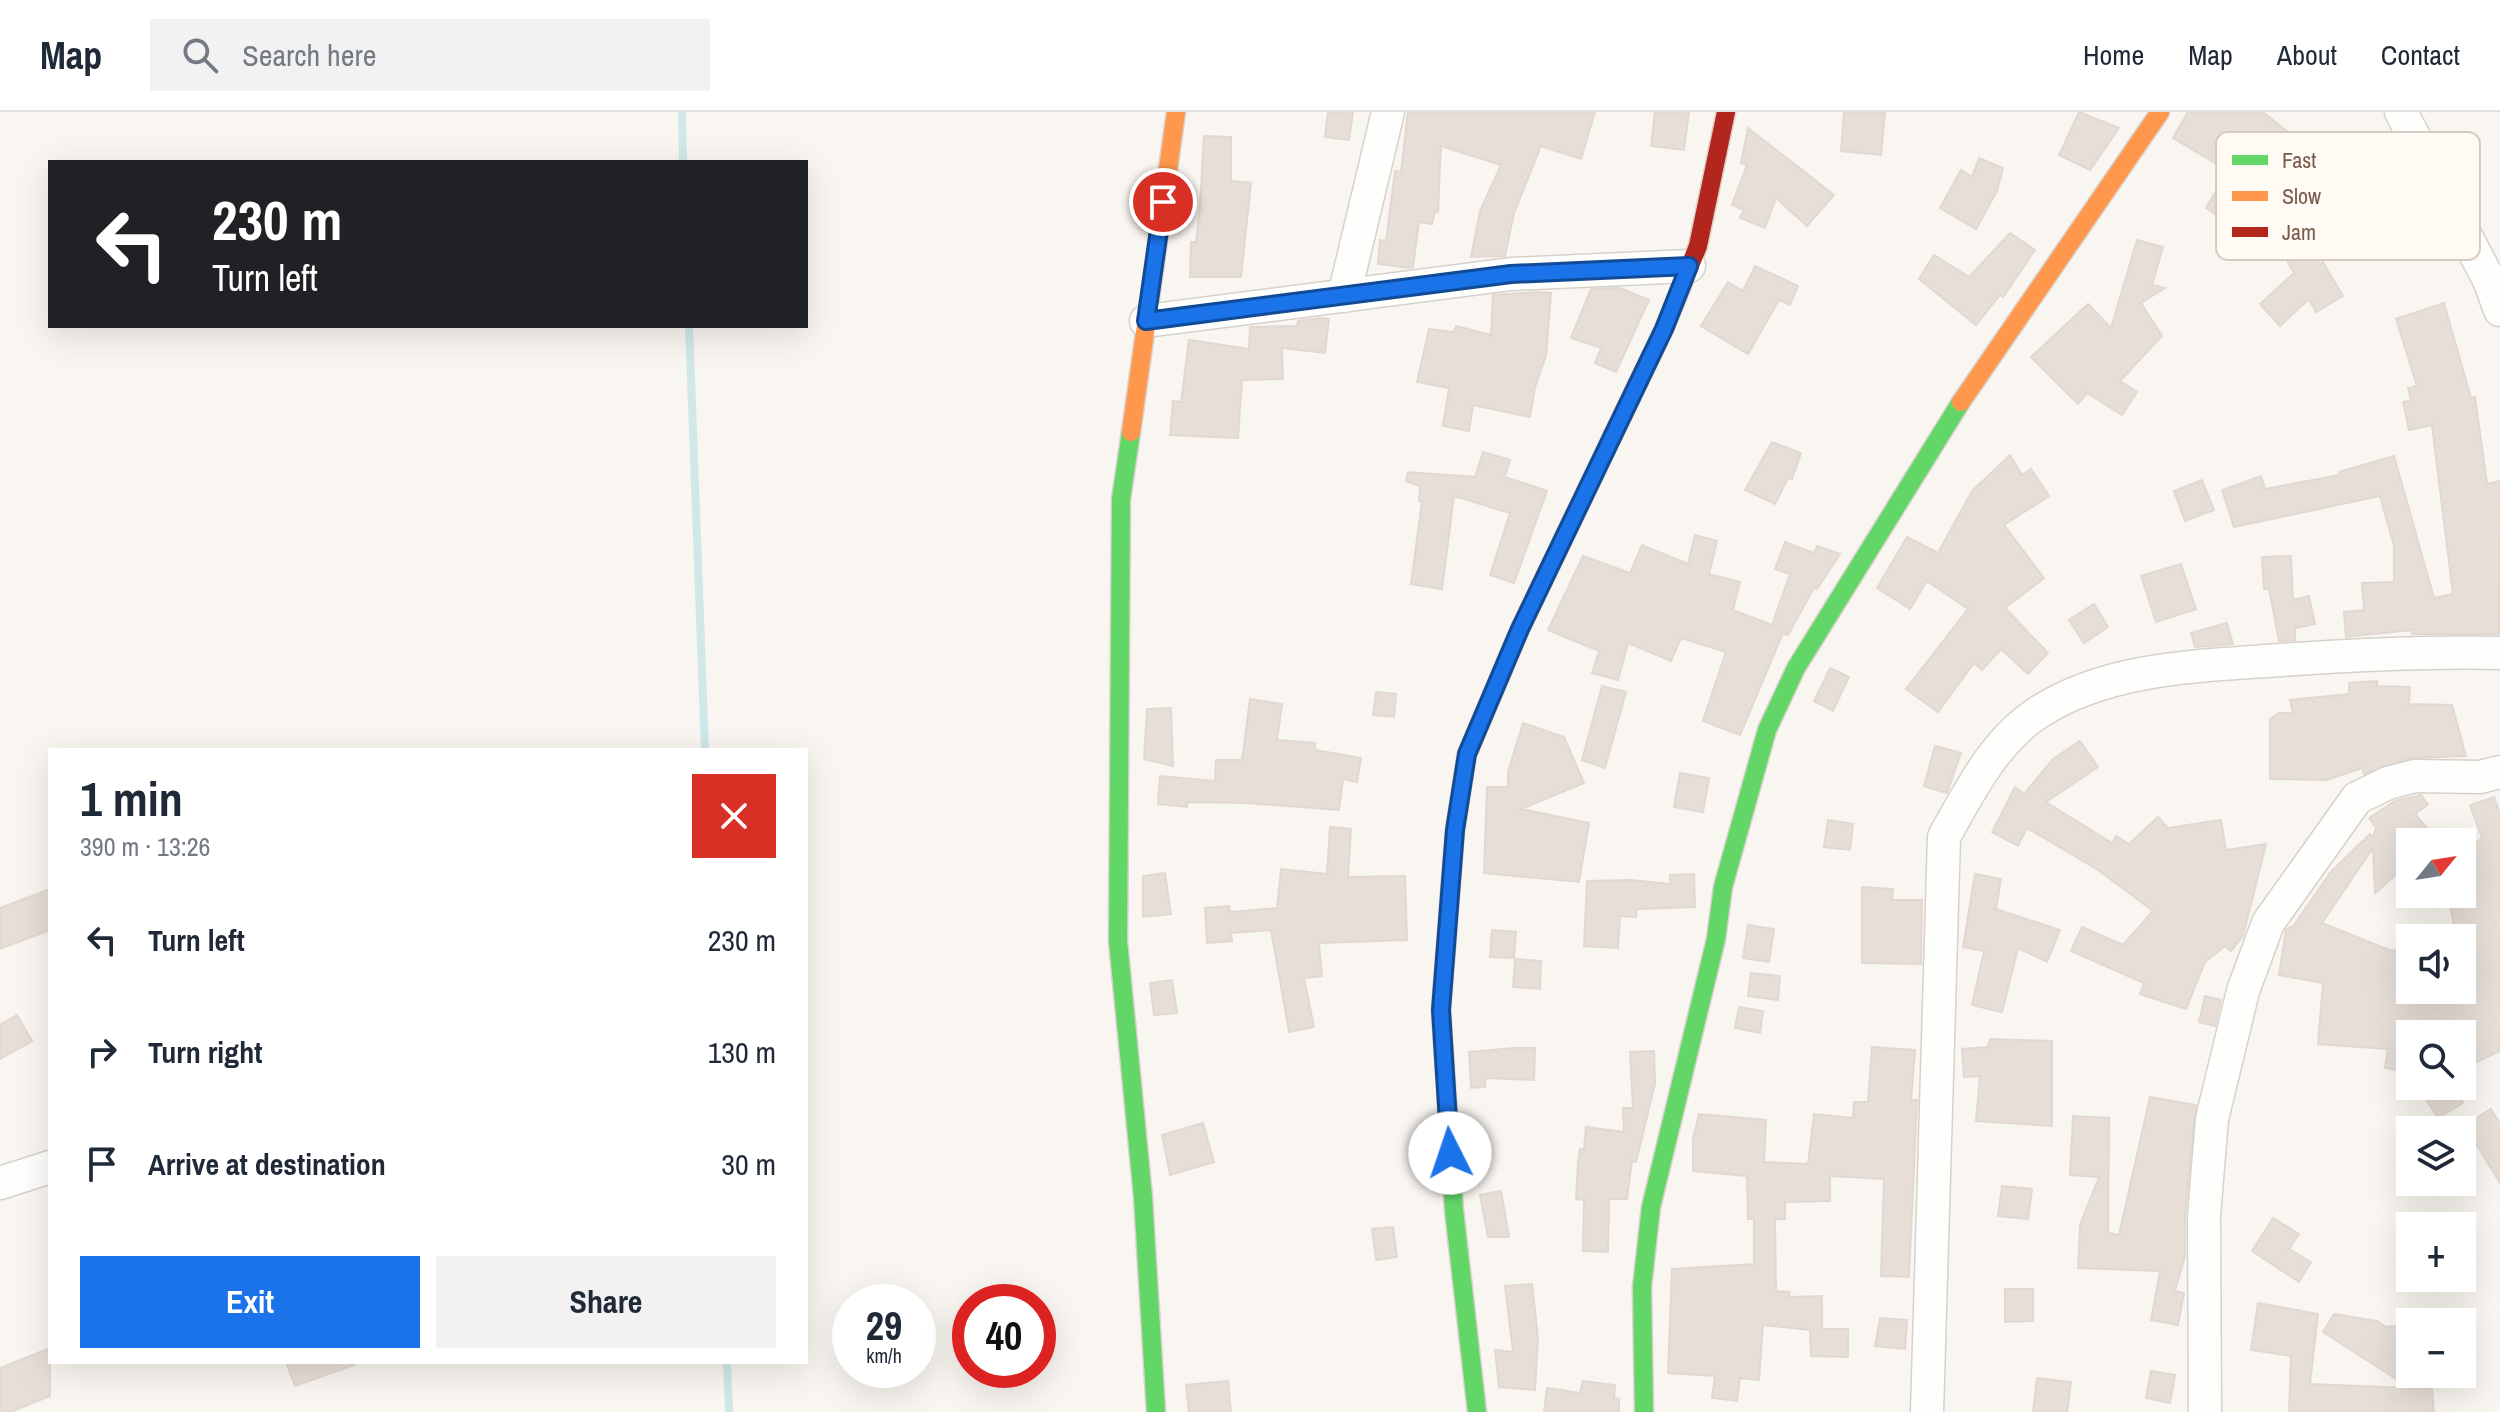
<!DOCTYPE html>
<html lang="en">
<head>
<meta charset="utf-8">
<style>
  body { margin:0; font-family:"Archivo Narrow",sans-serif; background:#f2f2f3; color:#1f2937; height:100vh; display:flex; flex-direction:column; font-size:30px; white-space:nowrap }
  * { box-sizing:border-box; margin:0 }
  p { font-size:26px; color:#747a83 }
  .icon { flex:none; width:44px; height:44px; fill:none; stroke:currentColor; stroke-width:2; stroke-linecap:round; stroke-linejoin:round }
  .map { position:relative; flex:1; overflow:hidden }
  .side { position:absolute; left:48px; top:636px; width:760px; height:616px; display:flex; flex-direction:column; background:#fff; border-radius:0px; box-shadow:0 8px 32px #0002 }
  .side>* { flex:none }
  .top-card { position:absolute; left:48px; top:48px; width:760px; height:168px; border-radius:0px; box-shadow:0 8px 32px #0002; background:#202124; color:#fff; overflow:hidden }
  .needle { width:52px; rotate:60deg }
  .fabs { position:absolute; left:2396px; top:716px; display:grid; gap:16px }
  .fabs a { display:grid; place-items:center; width:80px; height:80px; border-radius:0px; background:#fff; box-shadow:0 8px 32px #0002; font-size:40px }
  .speed { position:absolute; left:832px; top:1172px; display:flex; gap:16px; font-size:40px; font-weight:700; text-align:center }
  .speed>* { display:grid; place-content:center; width:104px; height:104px; border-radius:50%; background:#fff; box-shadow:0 8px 32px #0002; line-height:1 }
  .speed small { font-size:20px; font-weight:400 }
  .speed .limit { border:12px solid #d22; background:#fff; color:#111 }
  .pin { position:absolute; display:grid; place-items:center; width:68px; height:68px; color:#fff; margin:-34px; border:4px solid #fff; border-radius:50%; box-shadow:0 2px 8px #0007 }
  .me { position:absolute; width:88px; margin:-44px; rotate:356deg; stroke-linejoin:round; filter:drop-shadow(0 0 6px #0008) }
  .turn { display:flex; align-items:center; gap:28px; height:168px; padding:0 32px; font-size:36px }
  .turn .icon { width:104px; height:104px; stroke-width:2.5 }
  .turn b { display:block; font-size:56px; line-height:68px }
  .round { display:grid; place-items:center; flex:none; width:84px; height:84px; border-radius:0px; background:#f2f2f3 }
  .overview { display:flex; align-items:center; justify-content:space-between; height:136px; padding:0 32px }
  h1 { font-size:48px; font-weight:700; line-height:60px }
  .action { display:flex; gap:16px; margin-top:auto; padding:16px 32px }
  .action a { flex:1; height:92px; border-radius:0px; background:#1a73e8; color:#fff; font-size:32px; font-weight:700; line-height:92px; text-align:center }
  .action a+a { background:#f2f2f3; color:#1f2937 }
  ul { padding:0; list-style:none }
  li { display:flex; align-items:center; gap:24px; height:112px; padding:0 32px }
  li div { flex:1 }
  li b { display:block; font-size:30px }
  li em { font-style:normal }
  header { display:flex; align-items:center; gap:48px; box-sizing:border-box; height:112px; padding:0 40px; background:#fff; border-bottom:2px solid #e0e1e3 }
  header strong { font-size:38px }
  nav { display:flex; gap:44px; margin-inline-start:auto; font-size:28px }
  .search { width:560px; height:72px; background:#f2f2f3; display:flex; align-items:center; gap:20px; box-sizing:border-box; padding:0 28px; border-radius:0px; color:#747a83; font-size:30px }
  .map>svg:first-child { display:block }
</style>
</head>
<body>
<header>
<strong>Map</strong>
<div class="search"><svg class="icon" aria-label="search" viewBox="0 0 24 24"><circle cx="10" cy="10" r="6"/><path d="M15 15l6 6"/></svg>Search here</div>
<nav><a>Home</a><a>Map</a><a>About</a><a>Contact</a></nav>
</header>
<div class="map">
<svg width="2500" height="1300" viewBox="0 0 2500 1300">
  <rect width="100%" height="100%" fill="#f9f5f0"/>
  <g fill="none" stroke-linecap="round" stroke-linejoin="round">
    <!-- stream -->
    <g stroke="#d0e8ea" stroke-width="8">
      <polyline points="682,0 683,50"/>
      <polyline points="689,214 705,638"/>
      <polyline points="727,1250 729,1300"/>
    </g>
  </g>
  <!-- building -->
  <g fill="#e6ded7" stroke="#e2d8d2" stroke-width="2">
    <polygon points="1328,0 1353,0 1349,28 1325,25"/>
    <polygon points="1408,0 1595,0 1581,47 1541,34 1514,101 1505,144 1471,145 1480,99 1501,53 1441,34 1438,100 1435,99 1432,112 1419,110 1413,155 1409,156 1378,152 1380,128 1386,129 1395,59 1401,60"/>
    <polygon points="1655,0 1689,0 1684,38 1651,34"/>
    <polygon points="1844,0 1885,0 1881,43 1841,39"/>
    <polygon points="2079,0 2119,16 2090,58 2059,43"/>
    <polygon points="2188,0 2263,0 2298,28 2324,79 2265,112 2245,81 2226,109 2206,96 2228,59 2173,26"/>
    <polygon points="1748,16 1834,83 1807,114 1776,86 1765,116 1740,106 1744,98 1732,93 1747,53 1741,51"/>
    <polygon points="1204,24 1231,25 1231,69 1251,71 1241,165 1190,165 1191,130 1196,130 1200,94"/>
    <polygon points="1979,46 2003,56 1997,79 1976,117 1940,96 1961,58 1972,65"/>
    <polygon points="2010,121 2035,138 2003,185 2000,183 1976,213 1919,167 1934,143 1969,165"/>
    <polygon points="2137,128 2163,135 2152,173 2165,176 2141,191 2162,224 2120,269 2137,280 2122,303 2087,281 2078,292 2031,245 2088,192 2111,216"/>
    <polygon points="2312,132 2343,184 2316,200 2309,187 2280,214 2260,192 2294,161 2286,147"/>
    <polygon points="1755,154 1798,174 1790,193 1779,188 1748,242 1701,214 1728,170 1743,179"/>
    <polygon points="1620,176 1649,188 1616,260 1595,251 1601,236 1571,226 1591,177"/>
    <polygon points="1537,180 1551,181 1546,244 1535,275 1530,305 1473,293 1469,319 1443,314 1449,276 1417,270 1429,217 1454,220 1456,214 1491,223 1493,183"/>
    <polygon points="2444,191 2471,286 2475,285 2487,372 2500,369 2499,522 2412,522 2412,518 2346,525 2344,500 2364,498 2362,471 2394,470 2394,434 2380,384 2234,415 2222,378 2261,364 2265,377 2340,363 2339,360 2394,344 2434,486 2453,482 2432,313 2409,318 2403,290 2411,288 2408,276 2417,274 2396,207"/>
    <polygon points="1321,206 1329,207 1325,241 1282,236 1283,267 1242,268 1238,326 1170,323 1173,289 1181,290 1189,228 1249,237 1250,215 1297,214 1298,209"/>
    <polygon points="1772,330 1801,341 1792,367 1788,366 1775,392 1745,378"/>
    <polygon points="1483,340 1510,348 1505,365 1547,379 1514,471 1490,463 1510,401 1454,384 1442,477 1411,472 1422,389 1419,389 1420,374 1406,369 1408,360 1475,365"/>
    <polygon points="2010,343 2022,363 2031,357 2049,384 2004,413 2044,466 2005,496 2048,541 2028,562 2001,537 1982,558 1974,551 1938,600 1906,577 1968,497 1927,469 1910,497 1877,476 1907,425 1938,441 1972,379"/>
    <polygon points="2202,368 2214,398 2185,409 2174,379"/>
    <polygon points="1695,423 1717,429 1709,462 1740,470 1733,498 1772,513 1790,462 1775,457 1785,430 1814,441 1817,434 1840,442 1817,477 1814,476 1788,523 1783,521 1740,623 1703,609 1726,540 1681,526 1671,549 1628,531 1618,568 1592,561 1599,539 1548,518 1583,444 1630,461 1642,433 1688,452"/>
    <polygon points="2291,444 2293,488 2309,484 2315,512 2295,516 2295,528 2279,529 2269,477 2264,477 2262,445"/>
    <polygon points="2181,452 2196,497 2156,510 2141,464"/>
    <polygon points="2094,492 2108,515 2084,531 2069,508"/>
    <polygon points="2227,511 2233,532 2195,535 2191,521"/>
    <polygon points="1830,556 1849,565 1833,599 1814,589"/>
    <polygon points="2377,569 2377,574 2410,575 2409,592 2452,593 2466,644 2410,646 2364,662 2362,656 2327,668 2270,667 2270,607 2279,601 2293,601 2290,588 2349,582 2349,571"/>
    <polygon points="1602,574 1626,580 1605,656 1582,648"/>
    <polygon points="1376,580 1396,582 1394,605 1373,603"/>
    <polygon points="1250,587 1282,592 1277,628 1315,631 1315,638 1361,646 1357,670 1343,667 1339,698 1247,691 1187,690 1187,695 1158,692 1160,664 1215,669 1216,648 1242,648"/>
    <polygon points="1171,596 1173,654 1144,647 1147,597"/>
    <polygon points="1523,611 1564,625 1584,671 1521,697 1589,711 1579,770 1484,761 1487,675 1508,675 1508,660"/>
    <polygon points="2080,629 2098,655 2046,690 2112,731 2116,724 2129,732 2158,705 2168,716 2221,708 2226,738 2266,732 2243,824 2231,839 2225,834 2205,850 2186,897 2140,882 2144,871 2071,839 2082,815 2123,833 2153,799 2098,758 2027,716 2018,734 1992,720 2015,675 2024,682 2053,647"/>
    <polygon points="1935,634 1961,641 1947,681 1924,674"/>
    <polygon points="1680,661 1709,666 1703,700 1674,695"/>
    <polygon points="2421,683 2428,692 2415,702 2439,730 2410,730 2410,750 2375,781 2373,736 2322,811 2389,838 2410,840 2410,878 2462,878 2462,821 2456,822 2448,784 2477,777 2462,756 2462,739 2482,726 2470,693 2494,685 2500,702 2500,939 2462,957 2462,918 2410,922 2410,960 2385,956 2388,937 2318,932 2323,871 2279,863 2286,818 2294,813 2330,761 2370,722 2373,725 2376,716 2369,706 2395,689"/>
    <polygon points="1828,708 1853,712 1850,738 1824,735"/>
    <polygon points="1330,715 1351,717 1348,765 1405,764 1407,828 1319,831 1322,864 1304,866 1314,915 1289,920 1271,818 1231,821 1232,829 1207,831 1205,796 1229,794 1230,800 1277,796 1281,757 1327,762"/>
    <polygon points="1165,761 1171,802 1143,805 1143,764"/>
    <polygon points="1694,762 1695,795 1637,797 1636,805 1620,804 1618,836 1584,834 1587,769 1631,768 1670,772 1670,763"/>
    <polygon points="1975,762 2001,767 1996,797 2060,818 2047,850 2018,836 2002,900 1972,893 1984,839 1963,835"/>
    <polygon points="1862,775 1893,777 1892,788 1922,788 1921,852 1862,851"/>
    <polygon points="50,777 50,818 0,837 0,796"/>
    <polygon points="1748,813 1774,817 1769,850 1743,846"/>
    <polygon points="1492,818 1516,820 1514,846 1490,845"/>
    <polygon points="1515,847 1541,849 1540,877 1513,875"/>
    <polygon points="1751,861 1780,864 1778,888 1748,884"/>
    <polygon points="1172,868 1177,901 1154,903 1150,871"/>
    <polygon points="2205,884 2221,888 2215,914 2199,910"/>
    <polygon points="1739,895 1763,899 1760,921 1735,916"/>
    <polygon points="17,903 32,929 0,947 0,913"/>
    <polygon points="1990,927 2052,929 2052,1014 1976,1009 1980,964 1964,965 1962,937 1988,935"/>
    <polygon points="1872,935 1915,938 1911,988 1917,988 1909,1165 1881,1164 1884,1067 1830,1064 1830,1089 1785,1090 1785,1107 1775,1107 1776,1179 1790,1180 1789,1185 1822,1184 1822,1217 1848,1217 1848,1245 1811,1244 1810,1218 1763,1213 1759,1268 1740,1266 1737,1289 1712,1286 1715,1264 1668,1261 1672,1157 1754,1152 1754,1107 1748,1107 1747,1064 1693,1059 1693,1027 1699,1002 1766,1008 1764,1050 1808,1052 1814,1002 1853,1006 1854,990 1868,990"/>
    <polygon points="1515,936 1535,936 1534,968 1485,966 1485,975 1471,976 1469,940"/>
    <polygon points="1654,939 1655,972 1636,1050 1632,1049 1627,1087 1609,1087 1608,1140 1583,1139 1584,1088 1576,1087 1578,1051 1580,1037 1584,1037 1586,1015 1624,1020 1623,996 1633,996 1630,940"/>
    <polygon points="2418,974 2452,974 2463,991 2438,1006"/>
    <polygon points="2150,985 2196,993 2185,1102 2185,1144 2175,1179 2184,1181 2178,1213 2151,1208 2160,1159 2078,1156 2080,1113 2099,1065 2070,1063 2073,1004 2109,1006 2108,1121 2119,1123"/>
    <polygon points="2491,997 2500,1012 2500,1071 2465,1013"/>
    <polygon points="1203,1011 1214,1050 1170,1063 1162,1023"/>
    <polygon points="2002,1074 2032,1077 2028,1107 1998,1104"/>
    <polygon points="1501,1079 1509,1125 1488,1125 1480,1083"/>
    <polygon points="2273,1106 2299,1122 2289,1137 2311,1150 2299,1170 2252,1139"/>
    <polygon points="1393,1115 1397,1145 1376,1148 1372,1117"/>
    <polygon points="1532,1172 1538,1226 1535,1278 1499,1275 1495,1238 1513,1240 1505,1174"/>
    <polygon points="2005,1177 2033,1177 2033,1209 2005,1210"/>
    <polygon points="2258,1191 2318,1202 2310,1272 2432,1277 2434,1300 2289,1300 2291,1244 2251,1238"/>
    <polygon points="2334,1202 2377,1209 2386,1215 2410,1213 2410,1276 2323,1220"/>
    <polygon points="1880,1206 1907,1208 1905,1237 1875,1234"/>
    <polygon points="50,1236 50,1284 10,1300 0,1300 0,1256"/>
    <polygon points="286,1250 353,1250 354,1253 295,1274"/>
    <polygon points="2151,1259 2175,1263 2170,1291 2146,1286"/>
    <polygon points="2037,1266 2071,1270 2067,1300 2033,1300"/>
    <polygon points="1228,1269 1231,1300 1189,1300 1186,1273"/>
    <polygon points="1583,1269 1615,1273 1614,1286 1619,1287 1619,1300 1544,1300 1547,1276 1580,1281"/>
  </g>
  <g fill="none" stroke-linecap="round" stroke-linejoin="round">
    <defs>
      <g id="street">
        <polyline points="2401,0 2489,168 2500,198"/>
        <polyline points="1344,184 1388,0"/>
        <polyline points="1146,209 1511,162 1689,154"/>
        <polyline points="0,1071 50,1055"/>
        <path d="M1927,1300L1944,725C1969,680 1995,628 2039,600C2109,555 2200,554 2281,548C2354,543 2426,539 2500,541"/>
        <polyline points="2205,1300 2204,1104 2212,1007 2243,879 2268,811 2357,686 2388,671 2415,664 2480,665 2500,660"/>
      </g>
      <g id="fast">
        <polyline points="1131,320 1121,387 1118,829 1143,1085 1156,1300"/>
        <polyline points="1476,621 1467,642 1455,718 1441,898 1454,1098 1477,1300"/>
        <polyline points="1644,1300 1642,1175 1651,1095 1716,827 1723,775 1767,618 1796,556 1961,290"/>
      </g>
      <g id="slow">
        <polyline points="1961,290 2160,0"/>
        <polyline points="1131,320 1176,0"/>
        <polyline points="1476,621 1520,517 1614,321"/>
      </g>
      <polyline id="jam" points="1614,321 1664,217 1698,134 1726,0"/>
    </defs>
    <!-- street casing -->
    <use href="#street" stroke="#d7d1cb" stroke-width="35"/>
    <!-- fast casing -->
    <use href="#fast" stroke="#d9d2cb" stroke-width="21"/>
    <!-- slow casing -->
    <use href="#slow" stroke="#d9d2cb" stroke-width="21"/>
    <!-- jam casing -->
    <use href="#jam" stroke="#d9d2cb" stroke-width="21"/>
    <!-- street -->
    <use href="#street" stroke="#fefefd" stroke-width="32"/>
    <!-- fast -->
    <use href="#fast" stroke="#63d668" stroke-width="18"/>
    <!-- slow -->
    <use href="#slow" stroke="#ff974d" stroke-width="18"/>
    <!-- jam -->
    <use href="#jam" stroke="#b3261e" stroke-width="18"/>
  </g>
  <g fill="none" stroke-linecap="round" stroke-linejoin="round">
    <defs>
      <polyline id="route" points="1163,90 1146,209 1511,162 1689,154 1664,217 1520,517 1467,642 1455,718 1441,898 1450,1041"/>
    </defs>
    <!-- route casing -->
    <use href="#route" stroke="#114b97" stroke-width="20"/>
    <!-- route -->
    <use href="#route" stroke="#1a73e8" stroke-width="14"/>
  </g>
  <!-- legend -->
  <rect x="2216" y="20" width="264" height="128" rx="12" fill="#fffaf3" stroke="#d7cbc1" stroke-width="2"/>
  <rect x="2232" y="43" width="36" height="10" fill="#63d668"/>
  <rect x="2232" y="79" width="36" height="10" fill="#ff974d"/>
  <rect x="2232" y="115" width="36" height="10" fill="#b3261e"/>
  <g font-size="22" fill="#7a5c4d">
    <text x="2282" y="56">Fast</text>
    <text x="2282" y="92">Slow</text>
    <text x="2282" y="128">Jam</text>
  </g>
</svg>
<div class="fabs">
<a><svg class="needle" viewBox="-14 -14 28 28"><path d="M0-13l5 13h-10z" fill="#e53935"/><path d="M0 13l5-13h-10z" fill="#747a83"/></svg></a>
<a><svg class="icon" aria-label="sound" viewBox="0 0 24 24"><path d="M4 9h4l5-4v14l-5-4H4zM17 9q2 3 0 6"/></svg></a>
<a><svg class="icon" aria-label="search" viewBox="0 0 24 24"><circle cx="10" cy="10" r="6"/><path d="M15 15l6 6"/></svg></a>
<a><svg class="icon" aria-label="layers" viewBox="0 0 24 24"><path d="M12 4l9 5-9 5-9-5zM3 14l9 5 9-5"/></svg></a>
<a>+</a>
<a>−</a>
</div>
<div class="speed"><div>29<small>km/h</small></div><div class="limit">40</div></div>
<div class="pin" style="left:1163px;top:90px;background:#d93025"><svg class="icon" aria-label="arrive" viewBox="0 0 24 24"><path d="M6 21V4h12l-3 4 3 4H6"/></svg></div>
<svg class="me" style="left:1450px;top:1041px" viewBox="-20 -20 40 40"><circle r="19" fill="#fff"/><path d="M0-13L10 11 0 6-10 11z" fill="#1a73e8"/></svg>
<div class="top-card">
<div class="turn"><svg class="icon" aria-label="left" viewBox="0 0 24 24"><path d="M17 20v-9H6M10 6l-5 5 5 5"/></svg><div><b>230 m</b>Turn left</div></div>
</div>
<section class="side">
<div class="overview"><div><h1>1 min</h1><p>390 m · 13:26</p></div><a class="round" style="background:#d93025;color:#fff"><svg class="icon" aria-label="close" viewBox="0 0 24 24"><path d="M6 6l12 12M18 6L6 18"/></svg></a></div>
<ul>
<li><svg class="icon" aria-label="left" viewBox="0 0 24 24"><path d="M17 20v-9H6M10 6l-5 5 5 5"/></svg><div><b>Turn left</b></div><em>230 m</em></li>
<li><svg class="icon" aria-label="right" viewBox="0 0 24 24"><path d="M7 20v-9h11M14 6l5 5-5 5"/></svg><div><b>Turn right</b></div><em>130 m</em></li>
<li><svg class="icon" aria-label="arrive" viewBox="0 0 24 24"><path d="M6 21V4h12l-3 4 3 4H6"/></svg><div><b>Arrive at destination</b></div><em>30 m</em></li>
</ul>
<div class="action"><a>Exit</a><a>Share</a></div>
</section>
</div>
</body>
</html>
